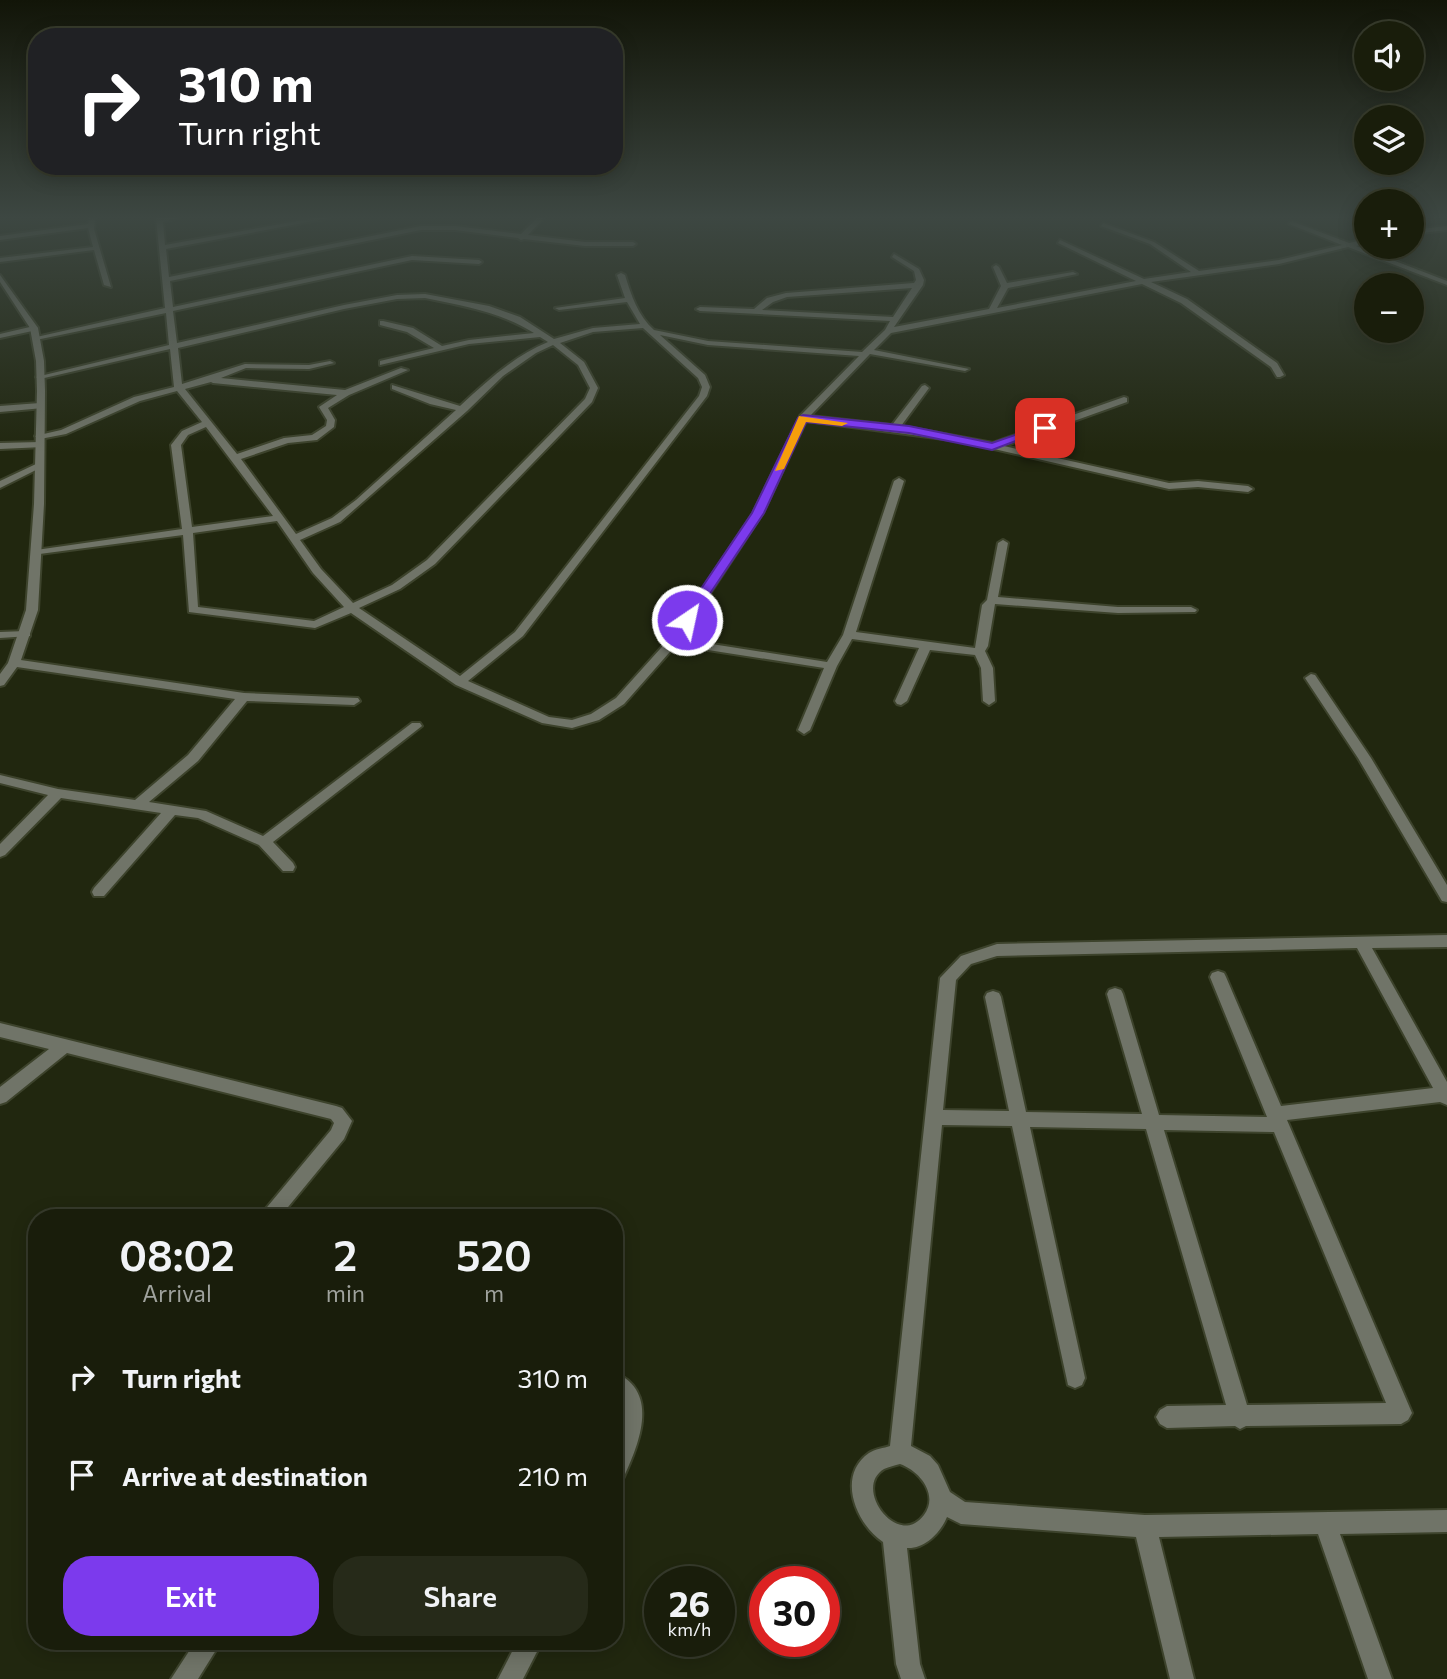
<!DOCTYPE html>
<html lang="en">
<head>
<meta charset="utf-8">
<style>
  body { margin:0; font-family:Commissioner,sans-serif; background:#262a19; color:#f1f3f6; height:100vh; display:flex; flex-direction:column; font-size:26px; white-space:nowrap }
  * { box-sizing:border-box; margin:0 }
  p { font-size:23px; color:#9fa29d }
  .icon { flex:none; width:38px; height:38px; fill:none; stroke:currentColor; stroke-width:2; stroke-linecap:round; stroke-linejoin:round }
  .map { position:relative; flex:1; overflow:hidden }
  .drawer { position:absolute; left:28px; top:1209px; width:595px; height:441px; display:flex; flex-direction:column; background:#191d0b; border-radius:28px; box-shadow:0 4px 18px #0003,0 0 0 2px #373b2c }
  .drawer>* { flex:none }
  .banner { position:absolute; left:28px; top:28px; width:595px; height:147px; border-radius:28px; box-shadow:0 4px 18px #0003,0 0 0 2px #373b2c; background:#202124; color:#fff; overflow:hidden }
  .buttons { position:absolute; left:1354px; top:21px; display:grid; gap:14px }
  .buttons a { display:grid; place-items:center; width:70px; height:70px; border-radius:50%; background:#191d0b; box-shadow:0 4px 18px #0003,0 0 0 2px #373b2c; font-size:35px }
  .speed { position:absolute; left:644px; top:1566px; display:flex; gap:14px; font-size:35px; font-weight:700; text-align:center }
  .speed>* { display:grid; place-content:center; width:91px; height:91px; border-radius:50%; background:#191d0b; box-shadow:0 4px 18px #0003,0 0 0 2px #373b2c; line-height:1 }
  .speed small { font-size:18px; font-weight:400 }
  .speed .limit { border:10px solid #d22; background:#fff; color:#111 }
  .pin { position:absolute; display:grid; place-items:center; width:60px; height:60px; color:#fff; margin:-30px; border-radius:14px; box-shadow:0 4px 10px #0006 }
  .me { position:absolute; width:77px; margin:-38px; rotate:34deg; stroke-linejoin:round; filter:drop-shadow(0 0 5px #0008) }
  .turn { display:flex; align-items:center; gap:24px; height:147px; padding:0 35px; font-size:32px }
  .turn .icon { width:91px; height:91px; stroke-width:2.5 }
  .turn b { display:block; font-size:49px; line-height:60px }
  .eta { display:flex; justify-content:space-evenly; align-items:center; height:119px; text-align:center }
  .eta b { font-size:42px; font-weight:600; line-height:49px }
  .cta { display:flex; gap:14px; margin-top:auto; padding:14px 35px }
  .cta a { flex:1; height:80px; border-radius:28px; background:#7c3aed; color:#fff; font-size:28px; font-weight:600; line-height:80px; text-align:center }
  .cta a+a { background:#262a19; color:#f1f3f6 }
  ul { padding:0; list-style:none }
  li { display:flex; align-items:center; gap:21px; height:98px; padding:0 35px }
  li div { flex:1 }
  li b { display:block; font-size:26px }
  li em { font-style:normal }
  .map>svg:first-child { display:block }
</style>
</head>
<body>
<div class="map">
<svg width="1447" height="1679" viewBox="0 0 1447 1679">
  <rect width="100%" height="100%" fill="#21270f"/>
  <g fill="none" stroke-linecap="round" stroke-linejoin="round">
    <defs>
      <g id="minor">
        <polygon points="89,218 95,219 94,229 111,287 104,285 94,250 0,262 0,258 93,247 88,228 0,240 0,236 88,224"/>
        <path d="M156,218H178L163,222L165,245L314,218H329L166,249L169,277L421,226H455L521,234L537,218H544L528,235L585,242H633L636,244L633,246H585L524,239L521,240L518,238L455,230H421L170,281L173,307L412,256L479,260L482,262L479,264L412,260L173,311L177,343L344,305L397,295L425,294L489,306L520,317L554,339L593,328L640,324L627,302L559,310L555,308L625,298L617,275L621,273L625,275C631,295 638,316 654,330L708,341L862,352L885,330L890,321L700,311L696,309L700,307L754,309L767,298L786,293L914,283L916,280L914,271L892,257L894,254L919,269L924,280L923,285L894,327L989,309L1001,286L993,267L996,265L999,267L1007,283L1073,272L1077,274L1008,288L997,308L1136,281L1058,243L1060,240L1144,279L1191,272L1150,244L1101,226L1103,223L1154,242L1199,271L1279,260L1342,245L1289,224L1291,221L1349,243L1367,239V243L1356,246L1447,281V285L1348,247L1279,264L1151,282L1187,299L1277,363L1284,375L1280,377H1277L1271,367L1181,303L1142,284L891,333L874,350L969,369L965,371L870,354L810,416L892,425L922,386L925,385L929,388L901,426L993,443L1124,397L1127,398V402L1004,446L1169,483L1198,481L1248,486L1253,489L1248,492L1198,487L1169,489L959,441L806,421L763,513L680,639L827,662L843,635L894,481L899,478L904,481L856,632L975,648L982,605L987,600L998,543L1003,540L1008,543L998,597L1118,607H1191L1197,610L1195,612L1118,613L995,604L988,646L985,651L993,668L995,701L989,705L983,701L981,668L975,655L930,650L907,701L901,705L897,704L895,701L919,648L852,639L837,666L810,730L804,734L798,730L824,668L676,645L624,704L599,720L572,728L542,723L456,685L351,613L315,628L189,612L183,535L32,555V551L36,550L182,529L171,445L182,431L202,422L177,391L140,401L66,434L40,439L35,436L61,430L134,397L174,387L170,349L40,379L36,377L169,345L166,313L36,340L32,338L165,308ZM912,288L893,317L762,310L773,302L787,297ZM425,298C464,306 500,312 534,333L469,340L442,346L413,328L383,321H380V325L407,332L434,348L380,361V365L469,344L540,337L548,342C514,356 487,381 460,406L392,385V389L430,404L456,410L356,500L332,518L296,534L241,459L288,443L317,440L334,427L335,420L328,408L349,395L408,370L401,368L345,390L221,378L246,368L309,369L334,363L330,361L309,365L245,364L182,384L178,348L344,309L397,299ZM643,328L698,378L702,387L699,396L515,632L460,676L359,608L400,589L435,564L592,402L598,388L584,362L560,343L593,332ZM660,335L708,345L859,356L800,416L753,513L669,639L616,698L591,714L572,720L549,717L468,681L523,636L707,396L710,387L705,375ZM553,345L578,365L590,388L585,399L427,560L392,585L353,603L321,569L300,540L340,522L467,411L503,376L536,353ZM211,382L213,383L337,395L319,407L327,420L326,426L312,435L284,438L237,454L185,389ZM206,427L273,516L192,527L181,445L188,435ZM277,521L313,573L344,607L314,621L198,607L193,533Z"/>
        <polygon points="1447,226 1447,230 1412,234 1412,230"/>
        <polygon points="34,326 38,328 37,330 0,338 0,334"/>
        <polygon points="40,403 44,406 43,408 0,412 0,406"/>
        <polygon points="40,442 43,443 43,447 0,449 0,443"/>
        <polygon points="36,464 44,466 0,488 0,481"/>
        <polygon points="26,631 30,632 30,636 0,638 0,632"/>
        <polygon points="14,659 244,693 358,698 360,701 354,705 247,701 198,761 149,802 206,811 263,836 412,723 420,723 422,726 273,842 293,863 295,867 293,871 283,871 259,845 198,818 175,815 104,896 94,896 92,892 94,888 161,813 61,798 5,855 0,857 0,844 48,795 0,783 0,775 58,789 135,800 188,755 235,699 10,666 8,663"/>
        <polygon points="1311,674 1315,675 1371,758 1447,885 1447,902 1442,901 1358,758 1305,678"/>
        <path d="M1447,935V947L1372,948L1447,1082V1105L1440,1102L1287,1120L1412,1413L1408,1420L1401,1424L1246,1426L1240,1429L1235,1426L1167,1428L1160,1424L1156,1417L1160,1410L1167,1406L1226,1405L1146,1129L1030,1127L1085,1378L1082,1385L1075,1388L1068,1385L1012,1126L942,1125L911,1446L930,1456L938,1465L950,1492L965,1502L1145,1515L1447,1510V1532L1340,1534L1392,1679H1368L1318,1534L1159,1537L1194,1679H1170L1136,1537L961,1524L947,1517C941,1532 925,1549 907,1548L920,1664L925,1679H901L896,1664L883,1542C856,1524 836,1476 869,1453C875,1449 884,1448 890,1446L940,978L961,956L997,944ZM1357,948L1433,1088L1281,1106L1226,977L1224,973L1218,971L1212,973L1210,977L1267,1117L1159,1115L1123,994L1121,990L1115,988L1109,990L1107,994L1142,1114L1026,1112L1001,997L999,993L993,991L987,993L985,997L1009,1111L943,1110L956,980L971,964L997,956ZM1164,1130L1274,1132L1386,1403L1247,1405ZM900,1464C920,1471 939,1495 924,1515C898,1550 852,1488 884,1469C889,1467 895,1465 900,1464Z"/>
        <polygon points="0,1023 336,1106 342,1108 352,1121 344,1139 279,1218 258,1218 331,1130 334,1123 331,1119 67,1053 6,1102 0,1104 0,1087 49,1049 0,1037"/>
        <path d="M614,1372C662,1392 638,1447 622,1481L614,1484V1449L621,1425L622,1413L620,1404L614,1396Z"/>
        <polygon points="195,1642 221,1642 198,1679 171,1679"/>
        <polygon points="517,1642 542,1642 523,1679 498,1679"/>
      </g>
      <polygon id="tertiary" points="0,275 38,328 44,361 45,391 44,504 38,610 20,663 4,685 0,686 0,674 8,663 26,610 34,504 37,391 36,361 30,328 0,282"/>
    </defs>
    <!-- minor casing -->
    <use href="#minor" stroke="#3d432c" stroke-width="4"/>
    <!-- tertiary casing -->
    <use href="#tertiary" stroke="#3d432c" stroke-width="4"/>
    <!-- minor -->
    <use href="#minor" fill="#707468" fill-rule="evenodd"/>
    <!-- tertiary -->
    <use href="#tertiary" fill="#707468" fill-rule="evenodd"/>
  </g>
  <!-- sky -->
  <linearGradient id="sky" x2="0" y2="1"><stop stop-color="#121508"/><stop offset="0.48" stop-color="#3d4742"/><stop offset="1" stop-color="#3d4742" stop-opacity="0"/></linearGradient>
  <rect width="1447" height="453" fill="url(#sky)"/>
  <!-- route -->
  <polygon fill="#7c3aed" stroke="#51269a" stroke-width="2" points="803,415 909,426 992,443 1041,426 1050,428 992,450 909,433 806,422 764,513 691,622 682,622 680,620 752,513 798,418"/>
  <!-- slow -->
  <polygon fill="#f59e0b" points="799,416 848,423 842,426 806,422 784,469 775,471"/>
</svg>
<div class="buttons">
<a><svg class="icon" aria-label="sound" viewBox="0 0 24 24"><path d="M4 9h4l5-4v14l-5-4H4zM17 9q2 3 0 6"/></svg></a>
<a><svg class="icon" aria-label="layers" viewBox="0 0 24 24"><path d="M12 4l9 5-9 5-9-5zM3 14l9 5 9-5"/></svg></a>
<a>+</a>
<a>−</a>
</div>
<div class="speed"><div>26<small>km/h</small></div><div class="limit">30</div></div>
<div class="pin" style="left:1045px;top:428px;background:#d93025"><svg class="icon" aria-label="arrive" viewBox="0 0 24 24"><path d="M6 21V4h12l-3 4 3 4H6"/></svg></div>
<svg class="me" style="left:687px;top:620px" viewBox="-20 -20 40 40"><circle r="17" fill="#7c3aed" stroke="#fff" stroke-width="3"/><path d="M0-11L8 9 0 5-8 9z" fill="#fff"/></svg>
<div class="banner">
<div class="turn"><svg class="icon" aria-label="right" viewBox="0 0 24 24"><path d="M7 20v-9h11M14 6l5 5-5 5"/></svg><div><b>310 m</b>Turn right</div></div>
</div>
<section class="drawer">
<div class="eta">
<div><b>08:02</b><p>Arrival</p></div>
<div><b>2</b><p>min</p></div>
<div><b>520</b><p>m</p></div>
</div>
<ul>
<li><svg class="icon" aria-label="right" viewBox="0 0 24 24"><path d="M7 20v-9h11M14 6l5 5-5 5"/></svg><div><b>Turn right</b></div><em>310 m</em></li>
<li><svg class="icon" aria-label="arrive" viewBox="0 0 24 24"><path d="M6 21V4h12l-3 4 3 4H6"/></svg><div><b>Arrive at destination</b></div><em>210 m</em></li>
</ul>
<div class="cta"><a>Exit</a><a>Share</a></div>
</section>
</div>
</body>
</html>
